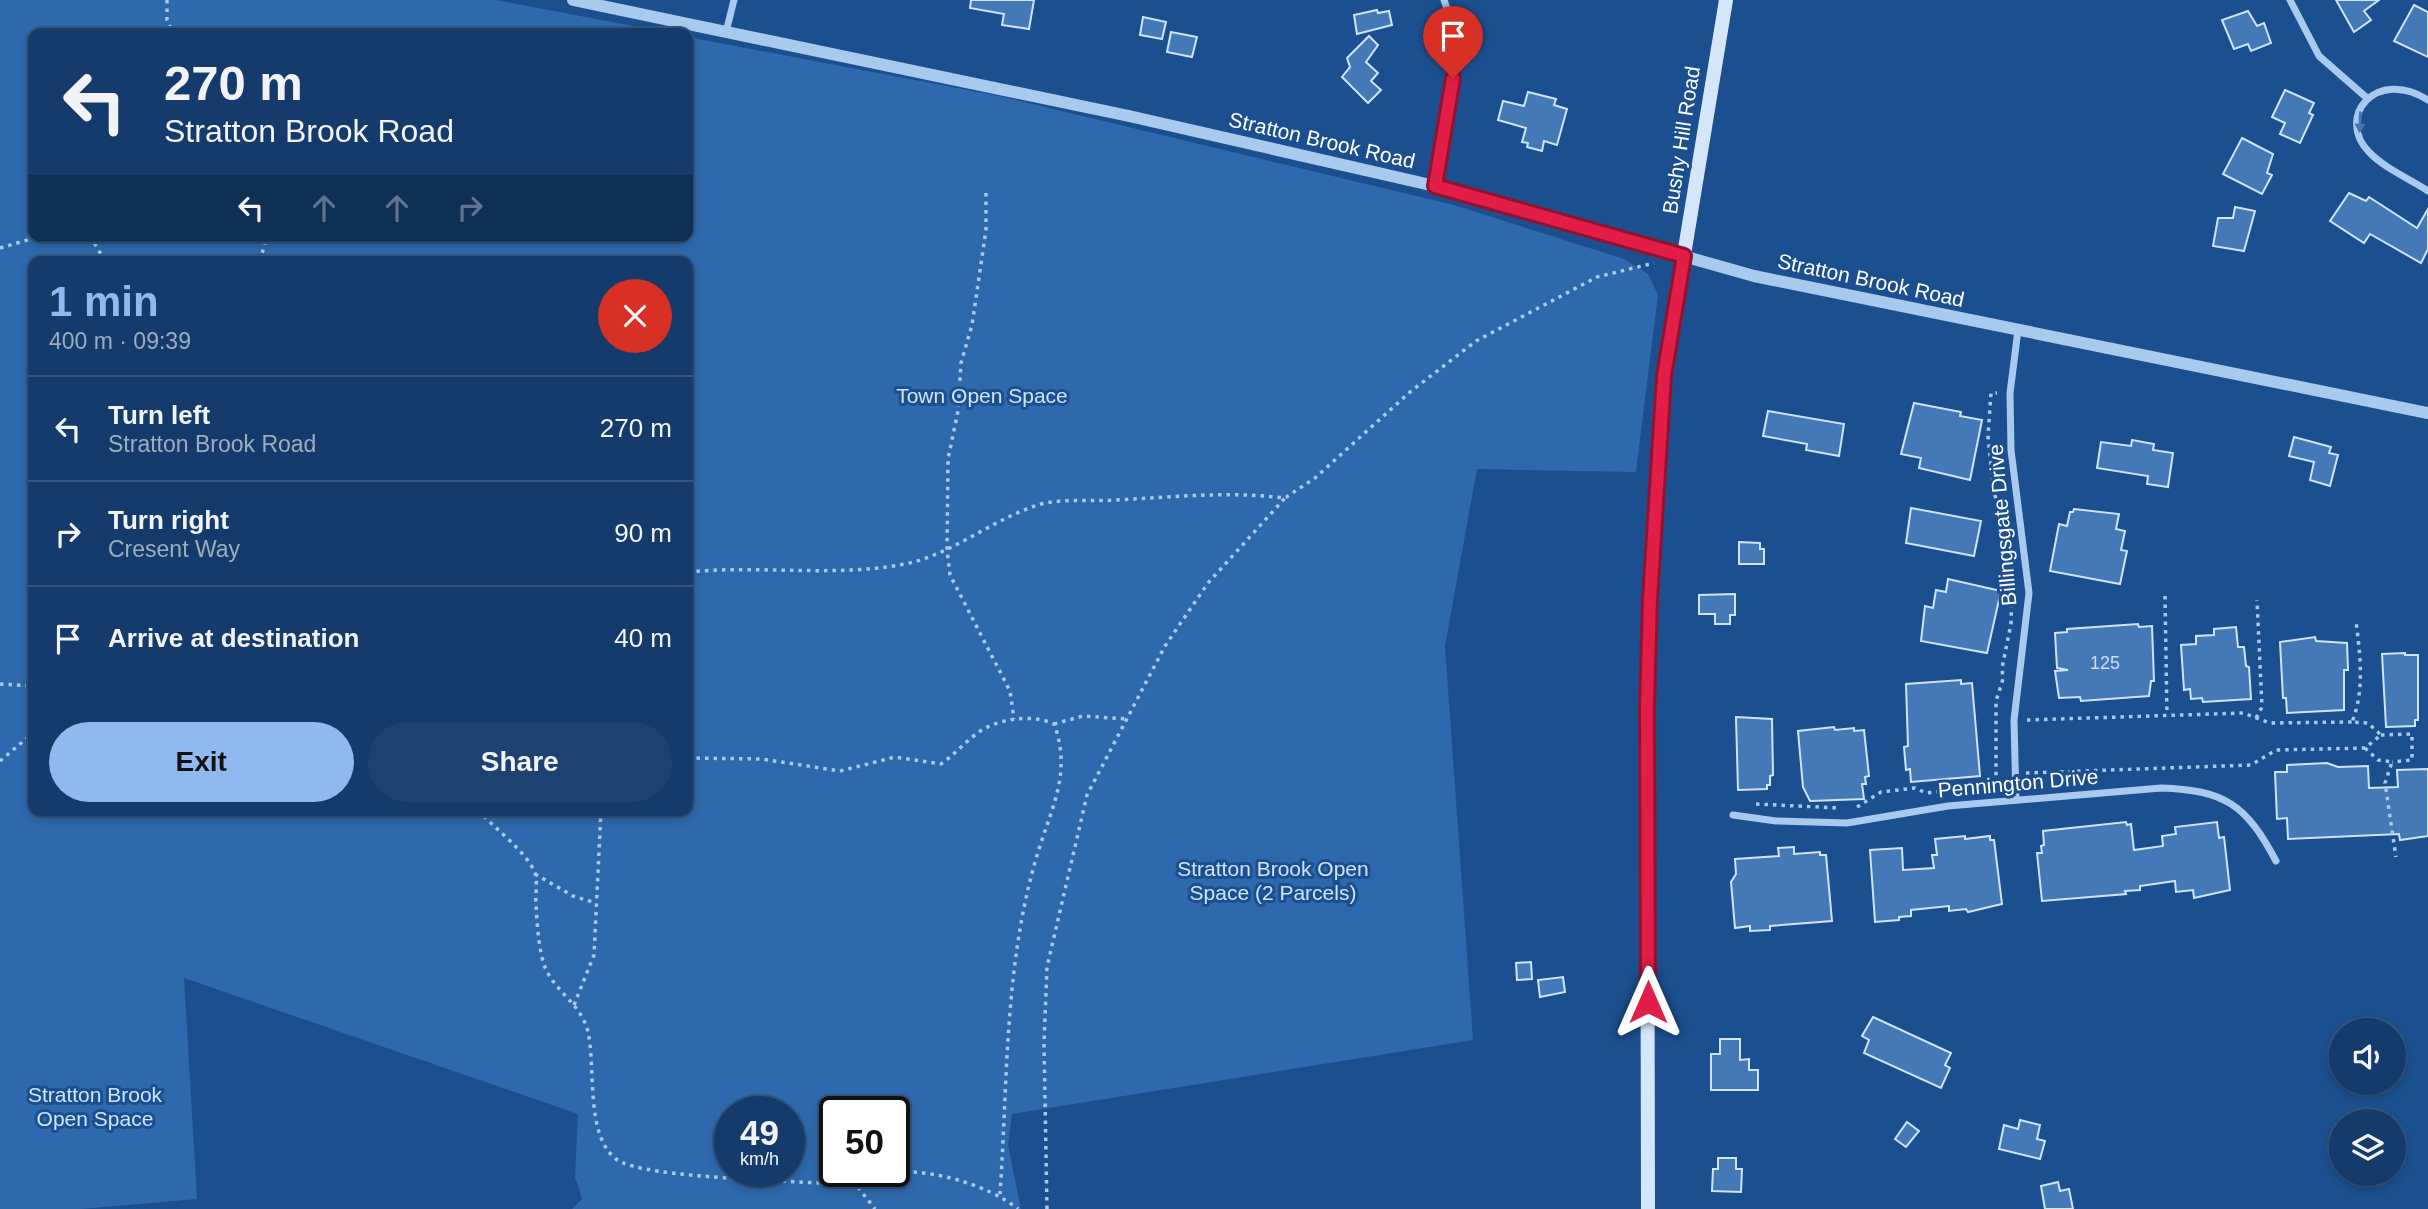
<!DOCTYPE html>
<html lang="en">
<head>
<meta charset="utf-8">
<style>
  body { margin:0; font-family:Arial,sans-serif; background:#1d4271; color:#f1f3f6; height:100vh; display:flex; flex-direction:column; font-size:26px; white-space:nowrap }
  * { box-sizing:border-box; margin:0 }
  p { font-size:23px; color:#9dadc1 }
  .icon { flex:none; width:38px; height:38px; fill:none; stroke:currentColor; stroke-width:2; stroke-linecap:round; stroke-linejoin:round }
  .map { position:relative; flex:1; overflow:hidden }
  .sheet { position:absolute; left:28px; top:256px; width:665px; height:560px; display:flex; flex-direction:column; background:#143b6b; border-radius:14px; box-shadow:0 4px 10px #0003,0 0 0 2px #33557e }
  .sheet>* { flex:none }
  .top-card { position:absolute; left:28px; top:28px; width:665px; height:214px; border-radius:14px; box-shadow:0 4px 10px #0003,0 0 0 2px #33557e; background:#143b6b; color:#f1f3f6; overflow:hidden }
  .buttons { position:absolute; left:2329px; top:1018px; display:grid; gap:14px }
  .buttons a { display:grid; place-items:center; width:77px; height:77px; border-radius:50%; background:#143b6b; box-shadow:0 4px 10px #0003,0 0 0 2px #33557e; font-size:35px }
  .speed { position:absolute; left:714px; top:1096px; display:flex; gap:14px; font-size:35px; font-weight:700; text-align:center }
  .speed>* { display:grid; place-content:center; width:91px; height:91px; border-radius:50%; background:#143b6b; box-shadow:0 4px 10px #0003,0 0 0 2px #33557e; line-height:1 }
  .speed small { font-size:18px; font-weight:400 }
  .speed .limit { border:4px solid #111; border-radius:10px; background:#fff; color:#111 }
  .pin { position:absolute; display:grid; place-items:center; width:60px; height:60px; color:#fff; margin:-72px -30px; border-radius:50% 50% 50% 0; rotate:-45deg; box-shadow:0 0 7px #0007 }
  .pin .icon { rotate:45deg }
  .me { position:absolute; width:77px; margin:-38px; rotate:0deg; stroke-linejoin:round; filter:drop-shadow(0 0 5px #0008) }
  .turn { display:flex; align-items:center; gap:24px; height:147px; padding:0 21px; font-size:32px }
  .turn .icon { width:91px; height:91px; stroke-width:2.5 }
  .turn b { display:block; font-size:49px; line-height:60px }
  .lanes { display:flex; align-items:center; height:66px; padding:0 21px; background:#0003; justify-content:center; gap:35px; direction:ltr }
  .lanes .off { opacity:.35 }
  .round { display:grid; place-items:center; flex:none; width:74px; height:74px; border-radius:37px; background:#1d4271 }
  .head { display:flex; align-items:center; justify-content:space-between; height:119px; padding:0 21px }
  h1 { font-size:42px; font-weight:800; line-height:52px; color:#90b9f0 }
  .button { display:flex; gap:14px; margin-top:auto; padding:14px 21px }
  .button a { flex:1; height:80px; border-radius:42px; background:#90b9f0; color:#111; font-size:28px; font-weight:800; line-height:80px; text-align:center }
  .button a+a { background:#1d4271; color:#f1f3f6 }
  ul { padding:0; list-style:none }
  li { display:flex; align-items:center; gap:21px; height:105px; padding:0 21px; border-top:2px solid #33557e }
  li div { flex:1 }
  li b { display:block; font-size:26px }
  li em { font-style:normal }
  .map>svg:first-child { display:block }
</style>
</head>
<body>
<div class="map">
<svg width="2428" height="1209" viewBox="0 0 2428 1209">
  <rect width="100%" height="100%" fill="#1b4f8f"/>
  <!-- green -->
  <path fill="#2e69ad" fill-rule="evenodd" d="M0,0H496L670,33H33V236H688V37L999,96L1454,205L1624,259L1648,274L1658,295L1636,472L1477,469L1445,646L1473,1040L1012,1114L1008,1145L1021,1209H572L582,1199L575,1177L578,1114L184,978L197,1199L81,1209H0ZM33,261H688V810H33ZM730,1111H789V1171H730ZM835,1111H894V1171H835Z"/>
  <!-- building -->
  <g fill="#4478b7" stroke="#cfe3fa" stroke-width="2">
    <polygon points="971,0 1034,0 1029,29 1002,25 1004,14 970,8"/>
    <polygon points="2336,0 2379,0 2364,11 2371,20 2354,32"/>
    <polygon points="2414,5 2428,12 2428,57 2394,41"/>
    <polygon points="1377,10 1378,13 1389,11 1392,25 1357,34 1354,15"/>
    <polygon points="2248,11 2257,26 2264,23 2271,43 2251,51 2248,44 2234,49 2222,20"/>
    <polygon points="1143,17 1166,22 1162,39 1140,35"/>
    <polygon points="1171,32 1197,37 1192,57 1167,52"/>
    <polygon points="1369,36 1378,45 1366,62 1378,73 1371,81 1381,90 1368,103 1342,77 1350,67 1347,58"/>
    <polygon points="2285,90 2314,103 2309,113 2313,115 2300,143 2280,134 2285,123 2272,117"/>
    <polygon points="1528,92 1556,99 1554,105 1567,109 1557,145 1544,141 1542,151 1527,147 1528,143 1522,142 1526,128 1498,120 1503,101 1524,106"/>
    <polygon points="2242,138 2273,154 2267,173 2272,175 2262,194 2223,174"/>
    <polygon points="2349,193 2366,201 2369,197 2417,228 2428,209 2428,249 2421,263 2370,234 2364,243 2330,221"/>
    <polygon points="2235,207 2255,211 2244,251 2213,246 2218,218 2233,218"/>
    <polygon points="1914,403 1961,412 1960,416 1982,420 1970,480 1919,468 1921,458 1901,454"/>
    <polygon points="1768,411 1844,424 1839,456 1806,450 1807,444 1763,436"/>
    <polygon points="2294,437 2331,447 2329,453 2338,455 2330,486 2310,480 2314,462 2289,456"/>
    <polygon points="2132,440 2154,444 2153,450 2173,453 2168,487 2147,484 2148,476 2097,468 2101,442 2131,446"/>
    <polygon points="1911,508 1981,521 1974,556 1906,543"/>
    <polygon points="2074,509 2119,514 2116,529 2125,531 2121,550 2127,551 2120,584 2050,571 2059,524 2067,526 2070,512 2073,512"/>
    <polygon points="1739,542 1760,543 1760,549 1764,549 1764,564 1739,564"/>
    <polygon points="1948,579 2001,591 1987,653 1921,641 1925,606 1933,608 1936,590 1946,592"/>
    <polygon points="1735,594 1735,615 1730,615 1730,624 1715,624 1715,614 1699,614 1699,595"/>
    <polygon points="2138,624 2139,627 2152,626 2154,681 2151,681 2149,696 2081,701 2080,697 2059,698 2055,671 2068,670 2057,668 2055,633 2067,632 2067,629"/>
    <polygon points="2236,627 2238,647 2244,647 2246,666 2249,667 2251,699 2203,702 2202,698 2191,699 2190,689 2184,690 2181,645 2196,644 2196,636 2214,635 2214,629"/>
    <polygon points="2315,637 2316,641 2347,643 2348,670 2344,670 2344,710 2287,713 2286,698 2283,698 2280,642"/>
    <polygon points="2405,653 2405,655 2418,655 2418,720 2415,720 2415,726 2386,727 2382,654"/>
    <polygon points="1961,680 1961,684 1972,683 1980,776 1911,782 1910,769 1906,770 1904,747 1908,746 1906,684"/>
    <polygon points="1736,717 1772,719 1773,775 1770,776 1770,785 1767,785 1767,789 1738,790"/>
    <polygon points="1834,727 1835,730 1854,728 1854,731 1864,730 1869,776 1865,777 1866,784 1862,784 1864,799 1810,801 1803,787 1798,731"/>
    <polygon points="2327,763 2338,767 2368,766 2369,788 2398,787 2397,770 2428,769 2428,836 2400,840 2399,834 2288,839 2287,818 2277,819 2275,772 2287,772 2287,765"/>
    <polygon points="2126,822 2127,825 2131,824 2134,850 2163,846 2162,836 2176,834 2175,827 2217,822 2219,838 2224,837 2230,890 2194,898 2193,890 2176,892 2175,881 2140,886 2140,890 2125,891 2126,894 2042,901 2037,853 2042,853 2041,846 2044,845 2043,831"/>
    <polygon points="1965,836 1965,839 1990,836 1990,840 1994,840 2002,904 1968,912 1966,909 1949,911 1949,906 1911,910 1911,916 1899,917 1899,920 1875,922 1870,850 1902,848 1903,870 1934,868 1932,855 1937,855 1935,839"/>
    <polygon points="1794,847 1794,854 1820,852 1820,855 1826,855 1832,921 1770,926 1770,930 1750,931 1750,926 1735,928 1731,882 1736,874 1735,859 1779,856 1778,848"/>
    <polygon points="1531,962 1532,979 1517,980 1516,963"/>
    <polygon points="1563,977 1565,992 1540,997 1538,980"/>
    <polygon points="1873,1017 1951,1053 1945,1065 1950,1068 1941,1088 1864,1053 1869,1040 1862,1036"/>
    <polygon points="1720,1039 1740,1039 1740,1060 1749,1059 1749,1070 1758,1070 1758,1090 1711,1090 1711,1054 1720,1054"/>
    <polygon points="2020,1120 2040,1125 2037,1139 2045,1141 2040,1159 1999,1149 2004,1125 2018,1129"/>
    <polygon points="1907,1122 1919,1131 1906,1147 1895,1139"/>
    <polygon points="1718,1158 1736,1158 1736,1169 1742,1169 1741,1192 1712,1191 1713,1169 1718,1169"/>
    <polygon points="2058,1182 2060,1191 2069,1189 2073,1209 2045,1209 2041,1186"/>
  </g>
  <g fill="none" stroke-linecap="round" stroke-linejoin="round">
    <!-- path -->
    <g stroke="#a9c9ee" stroke-width="3.5" stroke-dasharray="3.5 5" stroke-linecap="butt">
      <polyline points="167,0 167,20 173,33"/>
      <polyline points="986,193 986,230 972,325 961,363 958,411 948,459 947,550 950,575 1010,691 1014,719"/>
      <polyline points="90,236 105,261"/>
      <polyline points="0,248 41,236"/>
      <polyline points="260,261 267,236"/>
      <path d="M688,572C758,565 831,577 900,565C952,556 991,519 1041,504C1066,498 1091,502 1115,500C1173,497 1227,491 1285,498L1315,478L1410,392L1476,341L1597,277L1654,263"/>
      <polyline points="2165,596 2167,715"/>
      <polyline points="0,684 33,686"/>
      <polyline points="2256,718 2262,707 2257,600"/>
      <polyline points="2027,720 2243,713 2270,723 2352,722"/>
      <polyline points="1054,724 1083,716 1127,719"/>
      <polyline points="2381,735 2412,734 2412,760 2392,762"/>
      <polyline points="2365,748 2378,760 2392,762 2385,783 2396,857"/>
      <path d="M688,758L762,759L840,771L895,757L941,764C954,755 963,744 975,735C994,719 1031,713 1054,724C1072,771 1052,807 1038,852C1004,963 1008,1079 1000,1194"/>
      <polyline points="0,761 33,733"/>
      <path d="M2026,773L2251,765L2276,750L2365,748L2381,735L2368,723L2352,722C2365,690 2360,654 2356,621"/>
      <polyline points="1756,804 1839,808"/>
      <polyline points="1857,807 1881,792 1915,788 1926,793 1992,786 1996,780 1996,701 2003,679 2002,668 2011,624 2012,579 1993,485 1988,436 1991,393 1997,393"/>
      <path d="M478,810C493,827 527,852 535,873C538,882 535,895 536,904C537,922 538,940 542,957C548,989 581,1001 588,1032C596,1068 585,1135 616,1159C643,1180 812,1180 857,1186L875,1209"/>
      <polyline points="535,874 573,896 596,903"/>
      <polyline points="574,1005 594,955 601,810"/>
      <path d="M857,1186C865,1182 874,1176 882,1174C921,1165 988,1184 1018,1209"/>
      <polyline points="1047,1209 1044,1043 1047,967 1087,795 1165,646 1208,583 1285,498"/>
    </g>
    <!-- minor -->
    <g stroke="#a9c9ee" stroke-width="7">
      <polyline points="2290,0 2319,56 2367,98"/>
      <polyline points="726,32 734,0"/>
      <path d="M2428,100C2376,67 2335,117 2369,152C2384,168 2410,179 2428,191"/>
      <path d="M1435,186C1446,128 1468,57 1444,0"/>
      <polyline points="2016,800 2014,720 2029,593 2011,450 2010,393 2018,330"/>
      <path d="M1733,815L1776,821L1847,823L1948,806L2161,788C2224,790 2246,804 2276,861"/>
    </g>
    <!-- tertiary -->
    <polyline stroke="#a9c9ee" stroke-width="12" points="573,0 1129,116 1435,186 1754,276 2428,413"/>
    <!-- secondary -->
    <polyline stroke="#d6e6fa" stroke-width="14" points="1648,1209 1647,706 1650,599 1664,376 1726,0"/>
  </g>
  <!-- one-way arrows -->
  <defs><path id="oneway-solid" d="M-6-.8H1V-3.2L6.5 0L1 3.2V.8H-6Z" transform="scale(1.75)"/></defs>
  <use fill="#4674ac" href="#oneway-solid" transform="translate(2360 122) rotate(92)"/>
  <g fill="none" stroke-linecap="round" stroke-linejoin="round">
    <defs>
      <polyline id="route" points="1453,78 1435,186 1684,256 1664,376 1650,599 1647,706 1648,1002"/>
    </defs>
    <!-- route casing -->
    <use href="#route" stroke="#92132f" stroke-width="18"/>
    <!-- route -->
    <use href="#route" stroke="#e11d48" stroke-width="12"/>
  </g>
  <g text-anchor="middle" dominant-baseline="central" stroke-width="6" stroke-linejoin="round" paint-order="stroke">
    <!-- number labels -->
    <g font-size="18" fill="#d0dded">
      <text x="2105" y="663">125</text>
    </g>
    <!-- street labels -->
    <g font-size="21" fill="#fff" stroke="#1b4f8f">
      <text transform="translate(1322 140) rotate(13)">Stratton Brook Road</text>
      <text transform="translate(1681 140) rotate(-81)">Bushy Hill Road</text>
      <text transform="translate(1871 280) rotate(12)">Stratton Brook Road</text>
      <text transform="translate(2002 525) rotate(-95)">Billingsgate Drive</text>
      <text transform="translate(2018 783) rotate(-5)">Pennington Drive</text>
    </g>
    <!-- park labels -->
    <g font-size="21" fill="#cfe3fa" stroke="#1b4f8f">
      <text x="982" y="395">Town Open Space</text>
      <text x="1273" y="868">Stratton Brook Open<tspan x="1273" dy="24">Space (2 Parcels)</tspan></text>
      <text x="95" y="1094">Stratton Brook<tspan x="95" dy="24">Open Space</tspan></text>
    </g>
  </g>
</svg>
<div class="buttons">
<a><svg class="icon" aria-label="sound" viewBox="0 0 24 24"><path d="M4 9h4l5-4v14l-5-4H4zM17 9q2 3 0 6"/></svg></a>
<a><svg class="icon" aria-label="layers" viewBox="0 0 24 24"><path d="M12 4l9 5-9 5-9-5zM3 14l9 5 9-5"/></svg></a>
</div>
<div class="speed"><div>49<small>km/h</small></div><div class="limit">50</div></div>
<div class="pin" style="left:1453px;top:78px;background:#d93025"><svg class="icon" aria-label="arrive" viewBox="0 0 24 24"><path d="M6 21V4h12l-3 4 3 4H6"/></svg></div>
<svg class="me" style="left:1648px;top:1002px" viewBox="-20 -20 40 40"><path d="M0-17L14 15 0 8-14 15z" fill="#e11d48" stroke="#fff" stroke-width="4"/></svg>
<div class="top-card">
<div class="turn"><svg class="icon" aria-label="left" viewBox="0 0 24 24"><path d="M17 20v-9H6M10 6l-5 5 5 5"/></svg><div><b>270 m</b>Stratton Brook Road</div></div>
<div class="lanes"><svg class="icon" aria-label="left" viewBox="0 0 24 24"><path d="M17 20v-9H6M10 6l-5 5 5 5"/></svg><svg class="icon off" aria-label="ahead" viewBox="0 0 24 24"><path d="M12 20V5M6 11l6-6 6 6"/></svg><svg class="icon off" aria-label="ahead" viewBox="0 0 24 24"><path d="M12 20V5M6 11l6-6 6 6"/></svg><svg class="icon off" aria-label="right" viewBox="0 0 24 24"><path d="M7 20v-9h11M14 6l5 5-5 5"/></svg></div>
</div>
<section class="sheet">
<div class="head"><div><h1>1 min</h1><p>400 m · 09:39</p></div><a class="round" style="background:#d93025;color:#fff"><svg class="icon" aria-label="close" viewBox="0 0 24 24"><path d="M6 6l12 12M18 6L6 18"/></svg></a></div>
<ul>
<li><svg class="icon" aria-label="left" viewBox="0 0 24 24"><path d="M17 20v-9H6M10 6l-5 5 5 5"/></svg><div><b>Turn left</b><p>Stratton Brook Road</p></div><em>270 m</em></li>
<li><svg class="icon" aria-label="right" viewBox="0 0 24 24"><path d="M7 20v-9h11M14 6l5 5-5 5"/></svg><div><b>Turn right</b><p>Cresent Way</p></div><em>90 m</em></li>
<li><svg class="icon" aria-label="arrive" viewBox="0 0 24 24"><path d="M6 21V4h12l-3 4 3 4H6"/></svg><div><b>Arrive at destination</b></div><em>40 m</em></li>
</ul>
<div class="button"><a>Exit</a><a>Share</a></div>
</section>
</div>
</body>
</html>
